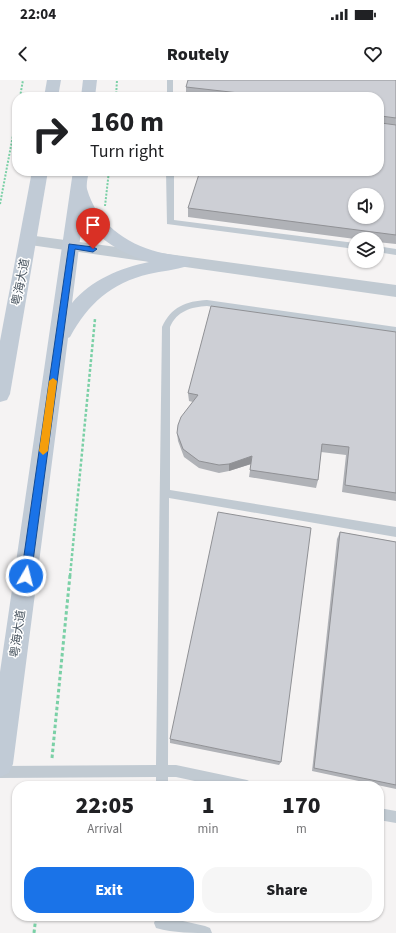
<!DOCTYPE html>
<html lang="en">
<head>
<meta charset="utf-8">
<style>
  body { margin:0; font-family:"Source Sans 3","Noto Sans SC",sans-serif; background:#f6f6f6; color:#202124; height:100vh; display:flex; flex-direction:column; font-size:15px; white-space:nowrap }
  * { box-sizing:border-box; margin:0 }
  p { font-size:13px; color:#757577 }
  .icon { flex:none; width:22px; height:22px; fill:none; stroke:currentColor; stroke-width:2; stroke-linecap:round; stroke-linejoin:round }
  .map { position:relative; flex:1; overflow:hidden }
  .sheet { position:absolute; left:12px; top:701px; width:372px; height:140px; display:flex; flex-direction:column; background:#fff; border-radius:16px; box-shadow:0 1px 3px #0004 }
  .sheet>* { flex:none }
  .guide { position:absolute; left:12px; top:12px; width:372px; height:84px; border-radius:16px; box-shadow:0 1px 3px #0004; background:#fff; color:#202124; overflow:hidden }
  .fabs { position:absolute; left:348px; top:108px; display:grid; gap:8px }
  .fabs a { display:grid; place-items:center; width:36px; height:36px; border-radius:50%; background:#fff; box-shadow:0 1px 3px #0004; font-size:20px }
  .pin { position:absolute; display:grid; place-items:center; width:34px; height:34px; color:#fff; margin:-41px -17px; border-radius:50% 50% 50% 0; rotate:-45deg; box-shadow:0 0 4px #0007 }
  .pin .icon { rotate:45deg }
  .me { position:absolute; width:44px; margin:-22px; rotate:8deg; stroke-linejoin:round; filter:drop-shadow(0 0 3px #0008) }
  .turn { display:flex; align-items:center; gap:14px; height:84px; padding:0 12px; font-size:18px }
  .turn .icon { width:52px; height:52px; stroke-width:2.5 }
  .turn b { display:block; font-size:28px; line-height:34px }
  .eta { display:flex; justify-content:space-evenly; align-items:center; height:68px; text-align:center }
  .eta b { font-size:24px; font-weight:800; line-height:28px }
  .button { display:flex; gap:8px; margin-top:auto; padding:8px 12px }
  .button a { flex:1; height:46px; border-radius:16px; background:#1a73e8; color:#fff; font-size:16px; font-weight:800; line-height:46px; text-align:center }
  .button a+a { background:#f6f6f6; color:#202124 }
  .status { display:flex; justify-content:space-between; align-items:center; height:28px; padding:0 20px; background:#fff; direction:ltr }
  .status svg { height:11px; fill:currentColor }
  header { display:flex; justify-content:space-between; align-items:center; height:52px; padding:0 12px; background:#fff; font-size:18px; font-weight:800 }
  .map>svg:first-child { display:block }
</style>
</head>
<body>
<div class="status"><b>22:04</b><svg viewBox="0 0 49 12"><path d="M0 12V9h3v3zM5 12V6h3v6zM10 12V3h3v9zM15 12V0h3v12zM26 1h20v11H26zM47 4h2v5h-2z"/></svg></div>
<header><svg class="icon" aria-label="back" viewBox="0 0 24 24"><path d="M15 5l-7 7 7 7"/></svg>Routely<svg class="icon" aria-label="heart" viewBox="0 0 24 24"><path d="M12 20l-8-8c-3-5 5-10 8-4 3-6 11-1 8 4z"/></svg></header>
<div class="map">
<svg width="396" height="853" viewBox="0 0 396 853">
  <rect width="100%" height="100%" fill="#f5f3f3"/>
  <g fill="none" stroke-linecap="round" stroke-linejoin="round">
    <!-- path-far2 -->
    <g stroke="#7ad0a6" stroke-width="2" stroke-dasharray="2 1.5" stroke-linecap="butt">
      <polyline points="20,17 23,0"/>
      <polyline points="116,17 117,0"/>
      <polyline points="0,124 17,34"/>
      <polyline points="105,126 109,91"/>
    </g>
    <!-- path-far1 -->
    <polyline stroke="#7ad0a6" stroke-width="2.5" stroke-dasharray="3 2" stroke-linecap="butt" points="70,496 95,239"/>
    <!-- path -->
    <g stroke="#7ad0a6" stroke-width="3" stroke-dasharray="3.5 2.5" stroke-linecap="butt">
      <polyline points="52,678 70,495"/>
      <polyline points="34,853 36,836"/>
    </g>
    <!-- service -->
    <g fill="#c1cad2" fill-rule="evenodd">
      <rect x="167" y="0" width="6" height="17"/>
      <polygon points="166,91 174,91 174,140 355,163 355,169 167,144"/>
      <polygon points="377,166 396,169 396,175 377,172"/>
      <path d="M207,220L396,247V253L207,226C191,227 177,231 170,247V410L396,447V457L169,418L168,685H176L247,700L251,702L253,706H218L176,697H168V706H156V697L0,698V686L156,685L162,247C171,227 186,221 207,220Z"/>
      <polygon points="379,728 396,731 396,743 379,740"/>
      <path d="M161,836L205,846L210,848L212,853C193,853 174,853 156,848L154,843L156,838Z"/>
    </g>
    <!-- minor -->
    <polygon fill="#c1cad2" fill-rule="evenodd" points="28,155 396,205 396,217 23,164 21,160 23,156"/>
    <!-- secondary -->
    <g fill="#c1cbd6" fill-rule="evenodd">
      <polygon points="47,0 61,0 58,17 44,17"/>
      <polygon points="83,0 97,0 95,17 81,17"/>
      <polygon points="32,91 48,91 10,314 7,320 0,322 0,261"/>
      <path d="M73,91H89C88,96 86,104 87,109C96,142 126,164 158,172C168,175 178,175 188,178L191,182L188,186C175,190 162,191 149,194C111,203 88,224 70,257L68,258L13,684L9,693L0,697V592ZM83,136C98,161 122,173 149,182C120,188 91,200 72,223Z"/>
    </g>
  </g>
  <!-- wall -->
  <g fill="#b0b2b7">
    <polygon points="396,0 396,164 377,162 377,159 355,159 188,137 188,128 379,17 194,17 186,16 186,7"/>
    <polygon points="396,252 396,421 342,412 346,375 321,372 318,400 316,408 249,397 251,384 229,391 219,393 199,388 184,377 178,361 177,353 193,322 189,321 188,313"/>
    <polygon points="340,452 396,462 396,709 312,691 337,459"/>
    <polygon points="170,659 281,682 279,685 170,663"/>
  </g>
  <!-- shaded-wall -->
  <polygon fill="#909195" points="252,376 251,384 229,391 229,384"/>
  <!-- building -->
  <g fill="#cdcfd5" stroke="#909195" fill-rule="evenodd">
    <path d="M188,0H396V38L381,36L380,38L381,43L396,45V155L188,128L200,91H379V17H244L248,14L186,7ZM355,115H377V137H355Z"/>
    <polygon points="211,226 396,252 396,413 345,405 349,367 322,364 318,400 250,390 252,376 229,384 219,385 199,381 183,369 177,353 178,345 181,337 198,315 188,313"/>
    <polygon points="218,432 311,448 281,682 170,659"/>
    <polygon points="340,452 396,462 396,705 314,688"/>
  </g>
  <!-- route -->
  <polygon fill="#1a73e8" stroke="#114b97" points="69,164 93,167 97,169 93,172 75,169 31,496 30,499 26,501 23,499 21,496"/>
  <!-- slow -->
  <polygon fill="#f59e0b" points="53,298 57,301 48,371 43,375 39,371 49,301"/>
  <g text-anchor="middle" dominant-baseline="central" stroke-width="3" stroke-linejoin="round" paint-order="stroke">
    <!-- street labels -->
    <g font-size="12" fill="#4a5661" stroke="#fff">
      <text transform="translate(21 202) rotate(-79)">粤海大道</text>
      <text transform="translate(18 554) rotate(-82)">粤海大道</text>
    </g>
  </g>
</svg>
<div class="fabs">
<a><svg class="icon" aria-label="sound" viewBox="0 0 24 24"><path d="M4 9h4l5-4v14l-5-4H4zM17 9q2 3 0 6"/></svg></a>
<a><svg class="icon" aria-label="layers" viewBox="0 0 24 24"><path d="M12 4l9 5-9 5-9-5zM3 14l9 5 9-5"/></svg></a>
</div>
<div class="pin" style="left:93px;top:169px;background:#d93025"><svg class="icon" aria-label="arrive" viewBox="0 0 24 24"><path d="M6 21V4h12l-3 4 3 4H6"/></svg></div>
<svg class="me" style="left:26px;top:496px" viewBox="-20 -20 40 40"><circle r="17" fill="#1a73e8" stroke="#fff" stroke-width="3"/><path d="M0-11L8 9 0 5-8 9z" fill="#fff"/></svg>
<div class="guide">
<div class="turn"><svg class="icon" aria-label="right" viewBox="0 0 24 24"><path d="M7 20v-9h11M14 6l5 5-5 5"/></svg><div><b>160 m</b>Turn right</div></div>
</div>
<section class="sheet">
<div class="eta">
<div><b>22:05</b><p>Arrival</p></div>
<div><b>1</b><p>min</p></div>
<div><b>170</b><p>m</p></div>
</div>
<div class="button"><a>Exit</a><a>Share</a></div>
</section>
</div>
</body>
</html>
